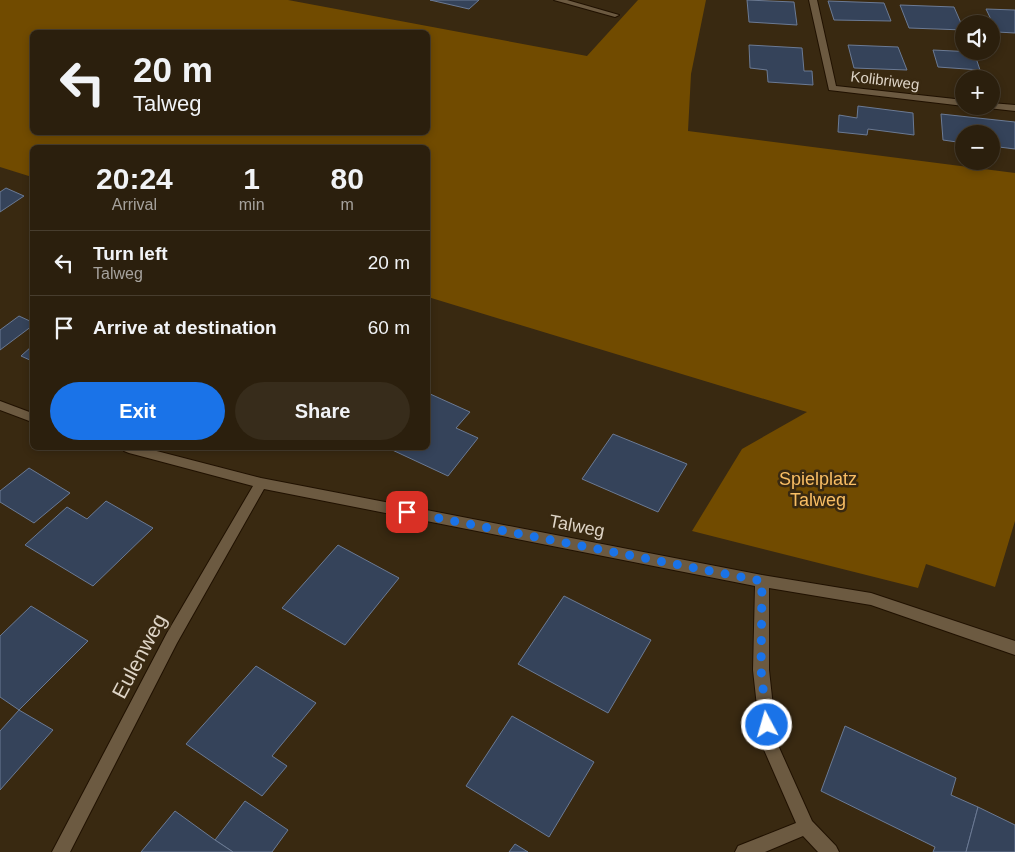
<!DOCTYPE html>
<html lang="en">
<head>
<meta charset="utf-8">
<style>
  body { margin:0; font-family:Helvetica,sans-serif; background:#372c1b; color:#f1f3f6; height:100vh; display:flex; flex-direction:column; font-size:19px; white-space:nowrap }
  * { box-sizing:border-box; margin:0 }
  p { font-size:16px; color:#a6a29d }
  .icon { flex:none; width:28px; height:28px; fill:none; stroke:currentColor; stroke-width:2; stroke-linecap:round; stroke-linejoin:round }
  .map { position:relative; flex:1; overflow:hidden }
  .drawer { position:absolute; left:30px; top:145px; width:400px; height:305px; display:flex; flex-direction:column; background:#2b1f0d; border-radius:8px; box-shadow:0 2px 8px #0003,0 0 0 1px #473d2e }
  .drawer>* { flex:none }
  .banner { position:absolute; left:30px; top:30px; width:400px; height:105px; border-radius:8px; box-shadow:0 2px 8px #0003,0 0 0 1px #473d2e; background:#2b1f0d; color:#f1f3f6; overflow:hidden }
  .tools { position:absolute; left:955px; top:15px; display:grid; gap:10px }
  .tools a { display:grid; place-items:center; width:45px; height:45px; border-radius:50%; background:#2b1f0d; box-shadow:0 2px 8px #0003,0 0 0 1px #473d2e; font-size:25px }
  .pin { position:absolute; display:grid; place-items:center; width:42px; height:42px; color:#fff; margin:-21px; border-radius:10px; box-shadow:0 2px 8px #0006 }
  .me { position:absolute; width:55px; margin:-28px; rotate:354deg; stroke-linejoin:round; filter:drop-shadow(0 0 4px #0008) }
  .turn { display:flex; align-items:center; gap:18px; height:105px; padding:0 20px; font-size:22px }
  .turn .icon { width:65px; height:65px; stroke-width:2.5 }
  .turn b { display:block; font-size:35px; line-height:42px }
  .eta { display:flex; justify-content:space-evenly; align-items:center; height:85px; text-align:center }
  .eta b { font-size:30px; font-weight:600; line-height:35px }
  .primary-button { display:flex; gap:10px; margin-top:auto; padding:10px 20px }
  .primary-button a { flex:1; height:58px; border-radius:30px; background:#1a73e8; color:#fff; font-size:20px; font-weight:600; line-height:58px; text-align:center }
  .primary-button a+a { background:#372c1b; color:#f1f3f6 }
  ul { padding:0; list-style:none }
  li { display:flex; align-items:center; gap:15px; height:65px; padding:0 20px; border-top:1px solid #473d2e }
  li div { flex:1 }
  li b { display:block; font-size:19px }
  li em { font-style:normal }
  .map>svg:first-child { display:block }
</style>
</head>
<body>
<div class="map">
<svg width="1015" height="852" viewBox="0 0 1015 852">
  <rect width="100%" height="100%" fill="#392911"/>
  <!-- green -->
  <path fill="#714b00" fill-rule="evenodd" d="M0,0H288L587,56L638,0H706L691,74L688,131L1015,173V521L995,587L926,564L918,588L692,531L742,449L807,412L428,297V148H32V177L0,167ZM32,32H428V132H32Z"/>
  <!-- building -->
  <g fill="#35435a" stroke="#6b7a94">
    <polygon points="430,0 479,0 469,9"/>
    <polygon points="747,0 794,2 797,25 749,22"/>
    <polygon points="828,1 884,3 891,21 834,20"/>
    <polygon points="900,5 954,7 964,30 909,28"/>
    <polygon points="986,9 1015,10 1015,33 997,32"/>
    <polygon points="749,45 802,48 804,71 812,71 813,85 768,82 767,70 750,68"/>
    <polygon points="848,45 898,47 907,70 854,68"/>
    <polygon points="933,50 974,52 980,70 938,67"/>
    <polygon points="858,106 913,113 914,135 868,129 867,135 838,132 839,115 857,118"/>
    <polygon points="941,114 1015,122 1015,149 991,146 991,134 964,134 964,143 943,140"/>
    <polygon points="6,188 24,196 0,212 0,192"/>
    <polygon points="19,316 32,322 32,326 0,350 0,330"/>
    <polygon points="32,346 32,361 21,356"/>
    <polygon points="428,393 470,412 456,428 478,438 448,476 388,448 428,448"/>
    <polygon points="613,434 687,464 658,512 582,479"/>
    <polygon points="29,468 70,493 34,523 0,502 0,491"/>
    <polygon points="106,501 153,528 93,586 25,545 67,507 87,519"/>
    <polygon points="338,545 399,578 345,645 282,608"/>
    <polygon points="564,596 651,640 608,713 518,664"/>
    <polygon points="31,606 88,641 19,710 0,697 0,636"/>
    <polygon points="256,666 316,703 272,756 287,766 262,796 186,744"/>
    <polygon points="19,710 53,730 0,790 0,731"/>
    <polygon points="512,716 594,762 549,837 466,786"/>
    <polygon points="845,726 956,778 951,795 978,807 966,852 933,852 935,847 821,791"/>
    <polygon points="245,801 288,830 272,852 233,852 215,840"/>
    <polygon points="978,807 1015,825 1015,852 966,852"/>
    <polygon points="175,811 215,840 233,852 141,852"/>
    <polygon points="515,844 528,852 509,852"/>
  </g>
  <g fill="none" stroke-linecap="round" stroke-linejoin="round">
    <defs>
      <g id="street">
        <polygon points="554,0 567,0 619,15 615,17"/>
        <polygon points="809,0 817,0 836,86 964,100 964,106 829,90"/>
        <polygon points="991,103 1015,105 1015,111 988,108 987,106 991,106"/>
        <polygon points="0,401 32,413 32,422 0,410"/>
        <polygon points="123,448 145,448 261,478 762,575 871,593 1015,641 1015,655 871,605 769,588 769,670 777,743 812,821 836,846 839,852 818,852 803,836 765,852 735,852 738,846 796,823 761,743 753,670 755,586 264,489 177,643 70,852 52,852 167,633 253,486 129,453 124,451"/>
      </g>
    </defs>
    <!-- street casing -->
    <use href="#street" stroke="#201100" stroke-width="2"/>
    <!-- street -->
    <use href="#street" fill="#6c5a41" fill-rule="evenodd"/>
  </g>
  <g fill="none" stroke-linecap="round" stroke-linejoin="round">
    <!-- route -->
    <polyline stroke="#1a73e8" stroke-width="9" stroke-dasharray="0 16.2" points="407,512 762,581 761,670 767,725"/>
  </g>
  <g text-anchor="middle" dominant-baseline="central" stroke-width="5" stroke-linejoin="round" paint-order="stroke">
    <!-- far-street labels -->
    <g font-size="15" fill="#ded4c6" stroke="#392911">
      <text transform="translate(885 80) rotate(7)">Kolibriweg</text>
    </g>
    <!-- park labels -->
    <g font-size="18" fill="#f9be64" stroke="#392911">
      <text x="818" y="479">Spielplatz<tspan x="818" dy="21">Talweg</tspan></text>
    </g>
    <!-- street labels -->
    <g font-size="18" fill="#ded4c6" stroke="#392911">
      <text transform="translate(577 526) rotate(11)">Talweg</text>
    </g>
    <!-- near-street labels -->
    <g font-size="21" fill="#ded4c6" stroke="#392911">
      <text transform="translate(139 656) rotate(-62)">Eulenweg</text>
    </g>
  </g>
</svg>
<div class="tools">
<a><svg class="icon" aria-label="sound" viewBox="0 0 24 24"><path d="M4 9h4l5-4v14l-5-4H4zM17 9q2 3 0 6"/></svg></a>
<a>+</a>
<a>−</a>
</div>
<div class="pin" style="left:407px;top:512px;background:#d93025"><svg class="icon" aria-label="arrive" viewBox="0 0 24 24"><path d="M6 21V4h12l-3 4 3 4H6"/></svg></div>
<svg class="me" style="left:767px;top:725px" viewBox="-20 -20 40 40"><circle r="17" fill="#1a73e8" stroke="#fff" stroke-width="3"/><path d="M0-11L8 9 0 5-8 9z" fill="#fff"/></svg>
<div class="banner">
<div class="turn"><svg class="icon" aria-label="left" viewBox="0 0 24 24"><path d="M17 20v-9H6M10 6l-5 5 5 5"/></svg><div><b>20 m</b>Talweg</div></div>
</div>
<section class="drawer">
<div class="eta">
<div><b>20:24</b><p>Arrival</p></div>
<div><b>1</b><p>min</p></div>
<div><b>80</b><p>m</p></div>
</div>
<ul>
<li><svg class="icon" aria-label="left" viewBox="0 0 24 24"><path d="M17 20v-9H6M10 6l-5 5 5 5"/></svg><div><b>Turn left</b><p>Talweg</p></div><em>20 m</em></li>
<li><svg class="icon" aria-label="arrive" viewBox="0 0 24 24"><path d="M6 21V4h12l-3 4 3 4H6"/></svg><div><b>Arrive at destination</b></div><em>60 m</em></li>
</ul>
<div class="primary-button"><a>Exit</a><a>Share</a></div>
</section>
</div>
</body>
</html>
